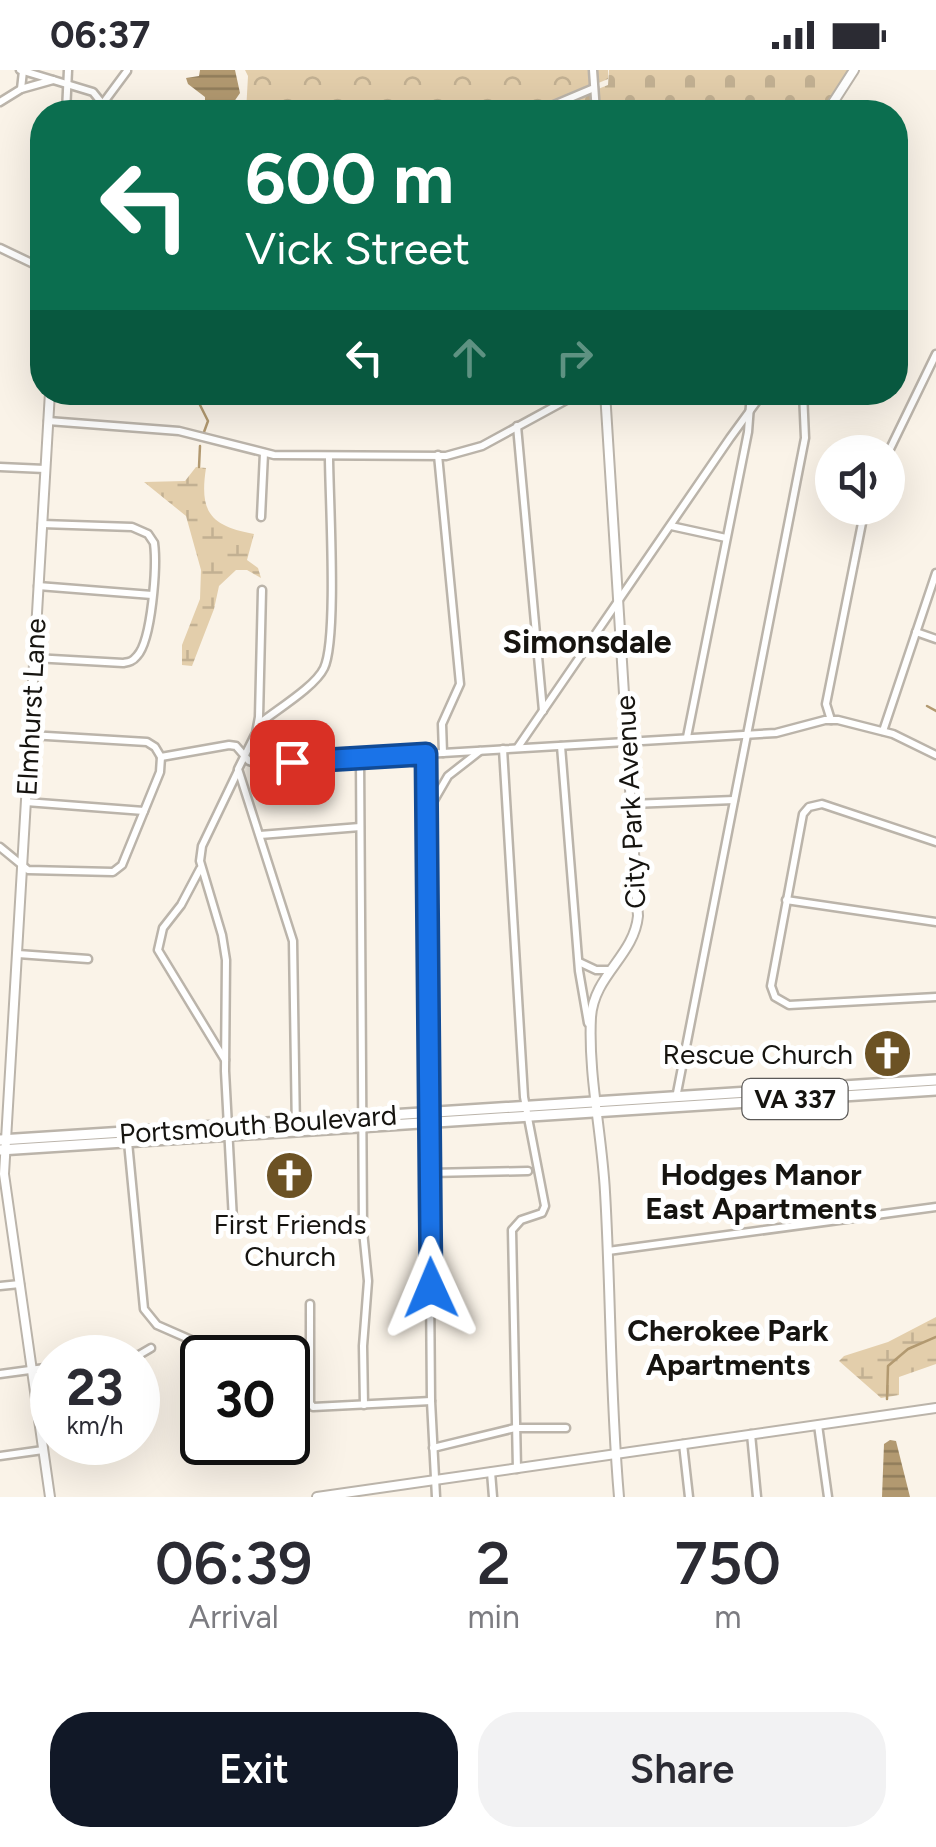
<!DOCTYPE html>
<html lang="en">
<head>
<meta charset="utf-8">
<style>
  body { margin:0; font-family:Figtree,sans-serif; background:#f2f2f3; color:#2b2b33; height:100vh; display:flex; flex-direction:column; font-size:38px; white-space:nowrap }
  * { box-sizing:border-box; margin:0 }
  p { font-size:32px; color:#7c7c81 }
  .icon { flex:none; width:55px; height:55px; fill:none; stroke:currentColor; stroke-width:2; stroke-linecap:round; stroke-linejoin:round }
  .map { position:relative; height:1427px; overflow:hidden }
  .panel { display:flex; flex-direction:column; background:#fff; flex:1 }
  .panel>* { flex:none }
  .top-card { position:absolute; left:30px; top:30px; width:878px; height:305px; border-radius:40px; box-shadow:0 10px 40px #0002; background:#0b6e4f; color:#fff; overflow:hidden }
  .controls { position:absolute; left:815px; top:365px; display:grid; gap:20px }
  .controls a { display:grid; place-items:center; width:90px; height:90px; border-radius:50%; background:#fff; box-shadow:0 10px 40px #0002; font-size:50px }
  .speed { position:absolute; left:30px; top:1265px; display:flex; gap:20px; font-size:50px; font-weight:700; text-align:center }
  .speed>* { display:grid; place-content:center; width:130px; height:130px; border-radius:50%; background:#fff; box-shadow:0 10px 40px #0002; line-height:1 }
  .speed small { font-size:25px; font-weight:400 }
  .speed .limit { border:5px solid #111; border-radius:15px; background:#fff; color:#111 }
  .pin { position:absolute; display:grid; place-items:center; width:85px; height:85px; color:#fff; margin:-42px; border-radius:20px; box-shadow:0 5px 15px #0006 }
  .me { position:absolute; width:110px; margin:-55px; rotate:359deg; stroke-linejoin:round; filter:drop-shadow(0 0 8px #0008) }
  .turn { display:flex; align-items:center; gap:35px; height:210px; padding:0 50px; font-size:45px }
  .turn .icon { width:130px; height:130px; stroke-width:2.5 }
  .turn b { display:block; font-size:70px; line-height:85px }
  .lanes { display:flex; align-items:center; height:95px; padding:0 50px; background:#0003; justify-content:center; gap:50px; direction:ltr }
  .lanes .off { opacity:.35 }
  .eta { display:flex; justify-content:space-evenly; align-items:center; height:170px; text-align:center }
  .eta b { font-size:60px; font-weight:600; line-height:70px }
  .action { display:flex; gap:20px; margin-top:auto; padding:20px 50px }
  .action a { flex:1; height:115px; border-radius:40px; background:#111827; color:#fff; font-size:40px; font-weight:600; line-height:115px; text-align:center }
  .action a+a { background:#f2f2f3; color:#2b2b33 }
  .status { display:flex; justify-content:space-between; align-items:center; height:70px; padding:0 50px; background:#fff; direction:ltr }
  .status svg { height:28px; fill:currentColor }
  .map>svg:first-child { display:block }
</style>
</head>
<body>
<div class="status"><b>06:37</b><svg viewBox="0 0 49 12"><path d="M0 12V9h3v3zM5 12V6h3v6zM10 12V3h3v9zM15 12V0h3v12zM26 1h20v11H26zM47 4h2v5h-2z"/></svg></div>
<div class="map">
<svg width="936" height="1427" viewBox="0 0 936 1427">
  <defs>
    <pattern id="forest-crowns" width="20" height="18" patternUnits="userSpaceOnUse" patternTransform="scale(2.5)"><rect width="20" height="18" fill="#e3ceab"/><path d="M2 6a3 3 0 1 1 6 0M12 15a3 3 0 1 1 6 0" fill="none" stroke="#c2b092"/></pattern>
    <pattern id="wetland-marsh" width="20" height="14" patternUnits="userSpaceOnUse" patternTransform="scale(2.5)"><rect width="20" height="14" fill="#e3ceab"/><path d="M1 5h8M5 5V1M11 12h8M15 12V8" fill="none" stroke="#c2b092"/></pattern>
    <pattern id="cemetery-stones" width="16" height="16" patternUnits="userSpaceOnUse" patternTransform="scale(2.5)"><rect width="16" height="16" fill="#e3ceab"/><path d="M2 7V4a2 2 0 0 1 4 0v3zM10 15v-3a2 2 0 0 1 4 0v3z" fill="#c2b092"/></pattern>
    <pattern id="water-rules" width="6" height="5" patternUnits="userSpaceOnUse" patternTransform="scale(2.5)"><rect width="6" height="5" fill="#b29970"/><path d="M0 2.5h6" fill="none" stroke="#907c5b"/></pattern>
  </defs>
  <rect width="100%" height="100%" fill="#faf3e8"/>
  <!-- forest -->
  <polygon fill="url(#forest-crowns)" points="245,0 608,0 608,9 529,42 246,42 248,6"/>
  <!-- wetland -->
  <g fill="url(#wetland-marsh)">
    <path d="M196,397L206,398C199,443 211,456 254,464L247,490L258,498L261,508L247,500H236L219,516L214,539L192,596L182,595V575L200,529L201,500L186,446L144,412L185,411Z"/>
    <polygon points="936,1247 936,1294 899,1307 899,1325 881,1328 839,1291 844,1286 888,1272"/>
  </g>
  <!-- cemetery -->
  <polygon fill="url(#cemetery-stones)" points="609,0 851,0 822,42 541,42 608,15"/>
  <!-- water -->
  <g fill="url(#water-rules)">
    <polygon points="200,0 235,0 240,23 227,42 205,42 205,27 188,14 186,8 199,6"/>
    <polygon points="890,1370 896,1371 910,1427 882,1427 884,1374"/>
  </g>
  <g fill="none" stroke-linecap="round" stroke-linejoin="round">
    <!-- stream -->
    <g stroke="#b29970" stroke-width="2.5">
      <polyline points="200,322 199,333 208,351 204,362"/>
      <polyline points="199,397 200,376"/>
      <polyline points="927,636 936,641"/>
      <polyline points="887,1329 888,1296 908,1279 936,1267"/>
    </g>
    <defs>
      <g id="minor">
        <polyline points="20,0 93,22 109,42"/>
        <polyline points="593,0 596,42"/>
        <polyline points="21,19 53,10"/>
        <polyline points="0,32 21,19 23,1"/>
        <polyline points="104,32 127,1"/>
        <polyline points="66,42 68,0"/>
        <polyline points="537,42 594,18"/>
        <polyline points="0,178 42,198"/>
        <polyline points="784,322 804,325"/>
        <polyline points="48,351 179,361 274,385 446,386 482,376 581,322"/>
        <polyline points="517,356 543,641"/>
        <polyline points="888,383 936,284"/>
        <polyline points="438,385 460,614 442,654 443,683"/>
        <polyline points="0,397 45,399"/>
        <polyline points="261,447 264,383"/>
        <polyline points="671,456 726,468"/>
        <polyline points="38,516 152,525"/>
        <polyline points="262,520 259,647 256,663 238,699 293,871 296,1061"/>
        <polyline points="916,562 936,569"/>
        <path d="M34,588L123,593C129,592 132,592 137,586C152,570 157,496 154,473L148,464L132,457L42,454"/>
        <polyline points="831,650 826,634 865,438"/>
        <path d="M259,654C276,640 315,617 324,598C338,569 329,426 329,386"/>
        <polyline points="883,661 936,503"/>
        <polyline points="30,665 147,672 155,677 161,687"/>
        <polyline points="687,667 748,362 751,322"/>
        <polyline points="561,676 579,901 588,953"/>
        <polyline points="518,677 730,368 760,327 769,322"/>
        <polyline points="503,679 524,1027 545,1136 542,1143 521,1150 512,1160 517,1399"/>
        <polyline points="161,687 229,675 236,676 249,691 258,694 776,663 825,650 838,650 893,664 936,685"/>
        <polyline points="360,688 363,1161 368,1211 363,1276 364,1335"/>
        <polyline points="26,732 144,741"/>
        <polyline points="631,734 734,730"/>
        <polyline points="426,738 427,684"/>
        <polyline points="260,765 360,757"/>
        <polyline points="936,772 822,734 809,737 803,744 771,916 775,927 789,935 936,927"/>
        <polyline points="0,777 28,800 113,802 122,795 160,702 161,687"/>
        <polyline points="200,799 181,835 163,858 158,880 225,990"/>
        <polyline points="786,830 936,852"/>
        <polyline points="18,884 88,889"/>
        <polyline points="579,892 596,900 610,900"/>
        <polyline points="676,1028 805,368 803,322"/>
        <polyline points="124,1062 128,1072 144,1239 157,1255 198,1273"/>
        <polyline points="430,1103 528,1101"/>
        <polyline points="233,1150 225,1001 226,890 222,865 200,791 202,776 238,701"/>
        <polyline points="608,1181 936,1137"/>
        <polyline points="0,1216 20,1214"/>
        <polyline points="310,1234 310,1333 313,1337 431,1331"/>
        <polyline points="121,1288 139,1285 151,1278"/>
        <polyline points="0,1304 52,1297"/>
        <polyline points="818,1355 828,1427"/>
        <polyline points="751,1364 757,1427"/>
        <polyline points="683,1374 689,1427"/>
        <polyline points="433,1378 515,1358 566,1358"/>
        <polyline points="0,1386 43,1380"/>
        <polyline points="491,1402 493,1427"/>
        <polyline points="436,1427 431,1331 426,744 448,706 480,681"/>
      </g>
      <g id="tertiary">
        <polyline points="827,42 854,0"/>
        <polyline points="50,322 4,1104 50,1427"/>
        <path d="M605,322L638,846C634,886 594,905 591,947C588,1005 602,1064 605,1122C611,1224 610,1325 619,1427"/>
        <polyline points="317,1427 936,1338"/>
      </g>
      <g id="primary">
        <polyline points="0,1070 936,1010"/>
        <polyline points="0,1080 936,1020"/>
      </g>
    </defs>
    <!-- minor casing -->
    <use href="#minor" stroke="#bbb4aa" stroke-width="11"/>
    <!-- tertiary casing -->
    <use href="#tertiary" stroke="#bbb4aa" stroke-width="12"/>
    <!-- primary casing -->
    <use href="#primary" stroke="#bbb4aa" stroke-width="14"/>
    <!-- minor -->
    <use href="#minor" stroke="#fff" stroke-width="6"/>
    <!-- tertiary -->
    <use href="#tertiary" stroke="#fff" stroke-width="8"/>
    <!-- primary -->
    <use href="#primary" stroke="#fff" stroke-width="9"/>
  </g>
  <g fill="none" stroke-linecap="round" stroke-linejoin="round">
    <defs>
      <polyline id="route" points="292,692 426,684 431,1218"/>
    </defs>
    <!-- route casing -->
    <use href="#route" stroke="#114b97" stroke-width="25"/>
    <!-- route -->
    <use href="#route" stroke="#1a73e8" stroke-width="18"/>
  </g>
  <!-- icons -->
  <defs>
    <symbol id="church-disc" viewBox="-11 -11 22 22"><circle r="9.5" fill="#6c5224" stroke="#fff"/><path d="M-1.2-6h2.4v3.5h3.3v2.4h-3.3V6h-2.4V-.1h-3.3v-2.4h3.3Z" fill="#fff"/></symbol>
  </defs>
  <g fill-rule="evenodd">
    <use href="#church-disc" x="860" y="956" width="55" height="55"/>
    <use href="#church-disc" x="262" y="1078" width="55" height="55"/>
  </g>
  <g text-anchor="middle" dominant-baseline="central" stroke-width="10" stroke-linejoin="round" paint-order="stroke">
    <!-- shield labels -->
    <rect fill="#fff" stroke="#5c5a58" stroke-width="2.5" x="742.5" y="1009" width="105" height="40" rx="8"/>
    <g font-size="25" font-weight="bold" fill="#161410">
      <text x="795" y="1029">VA 337</text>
    </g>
    <!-- street labels -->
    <g font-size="28" fill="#161410" stroke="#fff">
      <text transform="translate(31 637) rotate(-87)">Elmhurst Lane</text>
      <text transform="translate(630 732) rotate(-93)">City Park Avenue</text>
      <text transform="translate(258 1054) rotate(-4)">Portsmouth Boulevard</text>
    </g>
    <!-- poi labels -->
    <g font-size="28" fill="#161410" stroke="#fff" text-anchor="end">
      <text x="853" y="984">Rescue Church</text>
      <text x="290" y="1154" text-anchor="middle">First Friends<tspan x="290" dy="32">Church</tspan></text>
    </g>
    <!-- neighbourhood labels -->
    <g font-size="30" font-weight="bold" fill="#161410" stroke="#fff">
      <text x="761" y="1104">Hodges Manor<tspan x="761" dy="34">East Apartments</tspan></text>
      <text x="728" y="1260">Cherokee Park<tspan x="728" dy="34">Apartments</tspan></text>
    </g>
    <!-- quarter labels -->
    <g font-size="32" font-weight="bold" fill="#161410" stroke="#fff">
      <text x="587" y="572">Simonsdale</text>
    </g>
  </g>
</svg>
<div class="controls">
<a><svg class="icon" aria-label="sound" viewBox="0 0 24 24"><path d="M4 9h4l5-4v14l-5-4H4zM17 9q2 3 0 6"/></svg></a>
</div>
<div class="speed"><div>23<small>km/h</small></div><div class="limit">30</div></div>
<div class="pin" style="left:292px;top:692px;background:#d93025"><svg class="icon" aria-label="arrive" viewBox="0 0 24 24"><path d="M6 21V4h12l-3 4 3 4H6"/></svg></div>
<svg class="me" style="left:431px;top:1218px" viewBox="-20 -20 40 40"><path d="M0-17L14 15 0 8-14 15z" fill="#1a73e8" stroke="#fff" stroke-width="4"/></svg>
<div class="top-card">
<div class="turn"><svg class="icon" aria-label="left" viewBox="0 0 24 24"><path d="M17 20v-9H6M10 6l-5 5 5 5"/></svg><div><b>600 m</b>Vick Street</div></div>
<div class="lanes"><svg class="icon" aria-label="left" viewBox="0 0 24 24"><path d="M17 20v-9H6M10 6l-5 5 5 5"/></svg><svg class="icon off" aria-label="ahead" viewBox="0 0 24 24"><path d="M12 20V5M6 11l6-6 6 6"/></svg><svg class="icon off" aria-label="right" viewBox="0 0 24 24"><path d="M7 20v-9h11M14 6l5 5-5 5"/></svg></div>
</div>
</div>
<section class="panel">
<div class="eta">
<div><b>06:39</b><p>Arrival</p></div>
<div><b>2</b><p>min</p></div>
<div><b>750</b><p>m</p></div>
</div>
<div class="action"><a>Exit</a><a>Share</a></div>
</section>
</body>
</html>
